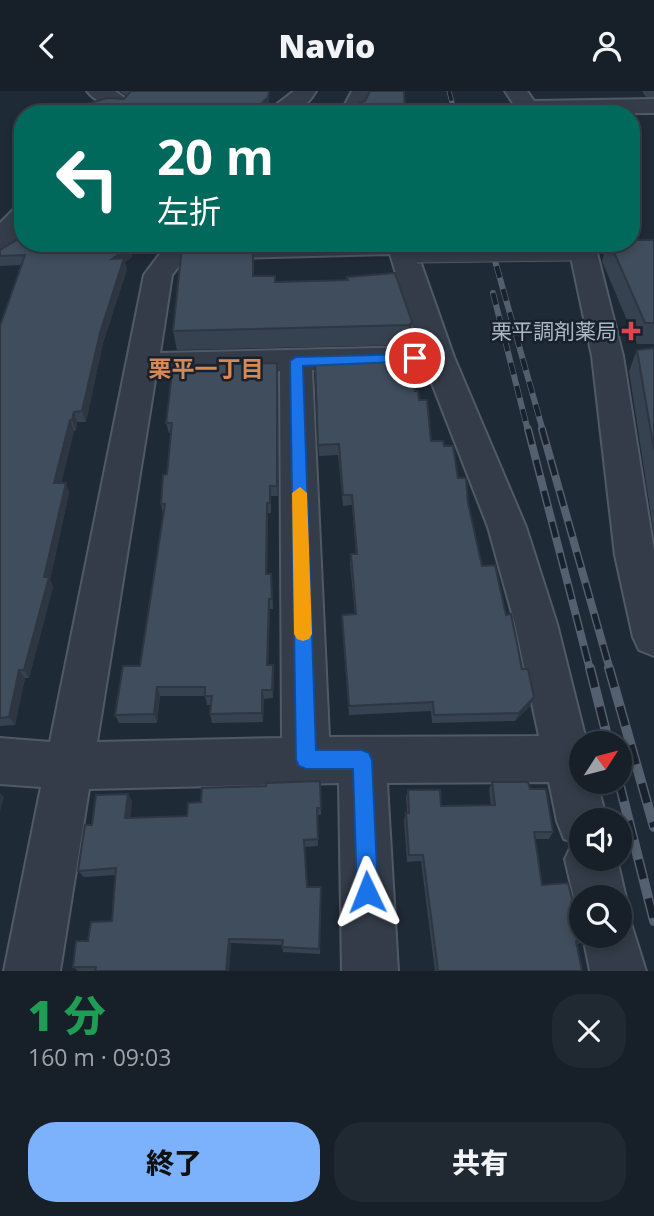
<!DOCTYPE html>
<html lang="ja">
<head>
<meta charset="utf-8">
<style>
  body { margin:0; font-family:"Open Sans","Noto Sans JP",sans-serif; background:#202831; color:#f1f3f6; height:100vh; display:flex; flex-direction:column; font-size:26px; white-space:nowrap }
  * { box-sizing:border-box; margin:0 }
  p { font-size:23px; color:#9ea3a8 }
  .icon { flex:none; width:38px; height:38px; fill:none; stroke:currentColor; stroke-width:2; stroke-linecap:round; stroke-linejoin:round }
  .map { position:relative; height:880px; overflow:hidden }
  .details { display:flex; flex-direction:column; background:#172029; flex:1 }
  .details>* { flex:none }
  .hud { position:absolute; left:14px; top:14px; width:626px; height:147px; border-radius:28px; box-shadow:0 4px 10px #0003,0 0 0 2px #363e46; background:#00695c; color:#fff; overflow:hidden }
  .needle { width:46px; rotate:54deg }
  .buttons { position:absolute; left:569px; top:640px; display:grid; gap:14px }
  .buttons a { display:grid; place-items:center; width:63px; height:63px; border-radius:50%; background:#172029; box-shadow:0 4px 10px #0003,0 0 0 2px #363e46; font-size:35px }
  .pin { position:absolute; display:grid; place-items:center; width:60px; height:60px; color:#fff; margin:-30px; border:4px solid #fff; border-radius:50%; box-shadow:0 2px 7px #0007 }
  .me { position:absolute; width:77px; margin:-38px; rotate:358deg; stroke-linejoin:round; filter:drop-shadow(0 0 5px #0008) }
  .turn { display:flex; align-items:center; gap:24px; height:147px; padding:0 28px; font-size:32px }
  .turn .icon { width:91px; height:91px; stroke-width:2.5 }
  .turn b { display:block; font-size:49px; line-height:60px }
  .round { display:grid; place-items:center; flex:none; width:74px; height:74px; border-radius:28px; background:#202831 }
  .headline { display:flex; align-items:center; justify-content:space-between; height:119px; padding:0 28px }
  h1 { font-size:42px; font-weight:800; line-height:52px; color:#1e9e55 }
  .primary-button { display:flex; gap:14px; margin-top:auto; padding:14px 28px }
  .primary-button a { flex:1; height:80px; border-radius:28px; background:#7cb1fb; color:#111; font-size:28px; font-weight:800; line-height:80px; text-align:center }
  .primary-button a+a { background:#202831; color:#f1f3f6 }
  header { display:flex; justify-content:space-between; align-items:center; height:91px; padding:0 28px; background:#172029; font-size:32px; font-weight:800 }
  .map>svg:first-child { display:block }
</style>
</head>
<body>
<header><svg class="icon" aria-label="back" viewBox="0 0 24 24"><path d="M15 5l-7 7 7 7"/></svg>Navio<svg class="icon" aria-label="person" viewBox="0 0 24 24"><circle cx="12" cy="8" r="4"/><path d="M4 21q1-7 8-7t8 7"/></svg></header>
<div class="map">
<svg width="654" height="880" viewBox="0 0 654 880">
  <rect width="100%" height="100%" fill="#1f2a37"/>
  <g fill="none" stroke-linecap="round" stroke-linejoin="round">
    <defs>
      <g id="minor">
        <path d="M87,0H115L129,10L126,15C113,18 95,11 87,0Z"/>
        <path d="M294,0H316C304,22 287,23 264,23Z"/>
        <polygon points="352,0 374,0 362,23 340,23"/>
        <polygon points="505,0 527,0 534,10 654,8 654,22 528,23 518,20"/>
        <polygon points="23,116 23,139 10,162 0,164 0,132 14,118"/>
        <path d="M168,152H428L431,156L427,162L418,164L454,266L526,436L557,533L587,653H581V691H597L607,730H581V768H617L626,807L620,822L629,826L646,880H590L583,845H620V807H581V825L574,807L565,768L573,751L564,748L557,730L549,691L387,692L398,880H342L339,692L89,698L60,880H4L41,696L0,693V647L50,651L144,184ZM189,162L192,166L202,168L390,163L419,256L160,262L172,184ZM426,277L488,436L515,533L539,645L329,646L312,279ZM280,280L282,647L97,651L156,283Z"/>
        <polygon points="568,152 595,154 623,265 654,460 654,565 639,559 633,546 615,464 592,265"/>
      </g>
    </defs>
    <!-- minor casing -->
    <use href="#minor" stroke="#505a66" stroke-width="4"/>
    <!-- minor -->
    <use href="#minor" fill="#333c48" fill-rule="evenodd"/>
    <defs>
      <polyline id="rail-far3" points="449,0 455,23"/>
      <g id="rail-far2">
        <polyline points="490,152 543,340"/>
        <polyline points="493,202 528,340"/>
      </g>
      <g id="rail-far1">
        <polyline points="528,338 590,579"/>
        <polyline points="542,338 610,579"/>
      </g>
      <g id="rail">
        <polyline points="590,577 609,653"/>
        <polyline points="609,577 654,736"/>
        <polyline points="619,691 654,830"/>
      </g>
    </defs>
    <!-- rail-far3 casing -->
    <use href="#rail-far3" stroke="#54606f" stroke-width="5"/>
    <!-- rail-far2 casing -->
    <use href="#rail-far2" stroke="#54606f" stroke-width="6"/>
    <!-- rail-far1 casing -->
    <use href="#rail-far1" stroke="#54606f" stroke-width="8"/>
    <!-- rail casing -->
    <use href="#rail" stroke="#54606f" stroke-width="10"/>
    <!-- rail-far3 -->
    <use href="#rail-far3" stroke="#18212c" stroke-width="3.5" stroke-dasharray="10" stroke-linecap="butt"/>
    <!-- rail-far2 -->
    <use href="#rail-far2" stroke="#18212c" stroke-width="4.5" stroke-dasharray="12" stroke-linecap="butt"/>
    <!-- rail-far1 -->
    <use href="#rail-far1" stroke="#18212c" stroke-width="5" stroke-dasharray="16" stroke-linecap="butt"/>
    <!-- rail -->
    <use href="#rail" stroke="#18212c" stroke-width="7" stroke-dasharray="20" stroke-linecap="butt"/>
    <defs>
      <polyline id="minor-bridge" points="417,156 570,154"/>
    </defs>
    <!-- minor-bridge casing -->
    <use href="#minor-bridge" stroke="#505a66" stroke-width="33" stroke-linecap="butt"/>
    <!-- minor-bridge -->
    <use href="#minor-bridge" stroke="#333c48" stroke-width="31"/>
  </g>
  <!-- wall -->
  <g fill="#374250">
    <polygon points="120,0 269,0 269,16 124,8 127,5"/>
    <polygon points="642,0 654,0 654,6 646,6"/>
    <polygon points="654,149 654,253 637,253 602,170 607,152 632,152"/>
    <polygon points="23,152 143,152 133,161 131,167 125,171 127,178 103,252 86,331 77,331 76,339 74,340 61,392 66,392 69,402 50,489 53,496 29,587 25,587 15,634 0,635 0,235 21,174 0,175 0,159"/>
    <polygon points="254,174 254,185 275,191 346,189 347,186 412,231 410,251 407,254 177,259 173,240"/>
    <polygon points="654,257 654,443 629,280 637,259"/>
    <polygon points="315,271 415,300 431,350 444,355 458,387 468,412 482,475 506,524 530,615 515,630 432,632 431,620 349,624 342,533 342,524 355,523 350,473 351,463 356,463 352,414 343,415 338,364 319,365"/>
    <polygon points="277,272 278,405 271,405 271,422 268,422 267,483 272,492 273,518 270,518 268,574 274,583 273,607 264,608 263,631 212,632 210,623 211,614 207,614 205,605 160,605 157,632 119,632 115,624 140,575 163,423 161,413 167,383 171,342 169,342 166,332"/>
    <polygon points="320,690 321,724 317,724 318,755 305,756 307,796 321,796 320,863 283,861 282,854 231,852 229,880 78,880 73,876 88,850 112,830 116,784 84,786 78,780 92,734 128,703 132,710 130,727 187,725 201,711 266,695"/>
    <polygon points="492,691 530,698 553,741 549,748 535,748 542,794 583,849 577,854 582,880 435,880 421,770 407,771 404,729 406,722 407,722 406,706 408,699 441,715 491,714 489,698"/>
  </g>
  <!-- shaded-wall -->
  <g fill="#2d3641">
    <polygon points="269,0 269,16 268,16 261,13"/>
    <polygon points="154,19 155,23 131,23"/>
    <polygon points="130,152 143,152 133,161 131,167 125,171 127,178 103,252 86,331 82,320 112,168"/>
    <polygon points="253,154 254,174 254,205 253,185"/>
    <polygon points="412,231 410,251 407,254 409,234"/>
    <polygon points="277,272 277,283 278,405 277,395"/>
    <polygon points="74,321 77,331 76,339 72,329"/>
    <polygon points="70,329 74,340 59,402 54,392"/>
    <polygon points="66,392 69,402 50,489 53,496 29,587 24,579"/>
    <polygon points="267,412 268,422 267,493 266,483"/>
    <polygon points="269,508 270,518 268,583 267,574"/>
    <polygon points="273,574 274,583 273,607 272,599"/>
    <polygon points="19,579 25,587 15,634 9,626"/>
    <polygon points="157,596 160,605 157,632 154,623"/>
    <polygon points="262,599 264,608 263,631 262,622"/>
    <polygon points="534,606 530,615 515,630 519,622"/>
    <polygon points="0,702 4,706 0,721"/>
    <polygon points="128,703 132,710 130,734 125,727"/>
    <polygon points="229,848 231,852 229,880 226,880"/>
  </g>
  <!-- building -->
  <g fill="#404d5d" stroke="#2d3641" stroke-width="2">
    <polygon points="131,0 269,0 268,6 261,13 268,16 268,23 152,23 154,19 131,23 86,23 84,14 107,7 124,8"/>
    <polygon points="370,0 404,0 405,23 359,23 359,12 365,10"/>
    <polygon points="23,145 23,152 130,152 128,157 112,168 124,167 100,242 82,320 74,321 72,329 70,329 54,392 66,392 44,486 49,486 24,579 19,579 9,626 0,627 0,235 25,164 0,165 0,159"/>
    <polygon points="632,149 654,149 654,232 645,232 610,152 632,152"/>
    <polygon points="253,154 253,185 275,185 275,191 348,189 347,186 395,182 412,231 409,234 173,240 182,156"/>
    <polygon points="654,257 654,359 637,259"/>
    <polygon points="411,269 415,300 418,300 419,309 427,309 431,350 443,350 444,355 453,355 458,387 466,387 468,412 482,475 495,474 506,524 511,523 522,578 528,578 534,606 519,622 434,624 433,611 349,615 342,524 356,523 351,463 357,463 352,404 343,404 339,353 318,354 315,271"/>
    <polygon points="277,272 277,395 270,395 270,412 267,412 266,483 271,483 272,508 269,508 267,574 273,574 272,599 262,599 262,622 210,623 212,605 205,605 205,596 157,596 154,623 115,624 123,575 140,575 165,413 161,413 163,384 167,383 172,332 166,332 173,274"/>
    <polygon points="320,690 321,717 317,717 318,748 304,749 307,796 321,796 319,858 282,856 283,849 229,848 226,880 95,880 96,876 73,876 76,850 88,850 91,831 112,830 116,777 78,780 85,734 92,734 96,704 128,703 125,727 187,725 188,712 201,711 202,697 266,695 266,692"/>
    <polygon points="492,691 528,691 530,698 546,698 553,741 534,741 542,794 568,792 583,849 576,850 582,880 438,880 423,764 409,764 406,722 409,722 408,699 440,699 441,715 495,714"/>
  </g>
  <!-- route -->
  <polygon fill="#1a73e8" stroke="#114b97" stroke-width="2" points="415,263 421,267 419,270 303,275 316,659 362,659 369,662 372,669 378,801 375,808 367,812 360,808 357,801 353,678 306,678 299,675 296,669 290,270 296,266"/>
  <!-- slow -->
  <polygon fill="#f59e0b" points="300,396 307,402 312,543 309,548 303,550 297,548 294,543 292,402"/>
  <!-- markers -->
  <path fill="#e0444e" stroke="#18212c" stroke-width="2.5" d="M627.5 229.5h7v7h7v7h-7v7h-7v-7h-7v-7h7z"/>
  <g text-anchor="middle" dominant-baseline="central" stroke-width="5" stroke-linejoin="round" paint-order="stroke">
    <!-- poi labels -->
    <g font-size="21" fill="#adb7c5" stroke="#18212c" text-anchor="end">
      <text x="617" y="240">栗平調剤薬局</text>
    </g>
    <!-- neighbourhood labels -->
    <g font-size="23" font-weight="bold" fill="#d68956" stroke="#18212c">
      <text x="206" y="277">栗平一丁目</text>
    </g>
  </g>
</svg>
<div class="buttons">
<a><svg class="needle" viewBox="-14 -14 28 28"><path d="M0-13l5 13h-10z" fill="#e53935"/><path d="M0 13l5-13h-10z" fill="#9ea3a8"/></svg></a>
<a><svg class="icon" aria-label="sound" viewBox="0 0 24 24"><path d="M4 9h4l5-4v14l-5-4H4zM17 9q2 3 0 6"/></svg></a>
<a><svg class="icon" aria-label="search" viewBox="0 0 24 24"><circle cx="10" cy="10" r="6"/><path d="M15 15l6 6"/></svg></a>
</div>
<div class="pin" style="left:415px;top:267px;background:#d93025"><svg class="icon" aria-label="arrive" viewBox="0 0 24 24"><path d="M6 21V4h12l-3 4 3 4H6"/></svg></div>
<svg class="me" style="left:367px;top:801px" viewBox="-20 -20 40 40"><path d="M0-17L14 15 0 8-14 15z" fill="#1a73e8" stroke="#fff" stroke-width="4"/></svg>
<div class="hud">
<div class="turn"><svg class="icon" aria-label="left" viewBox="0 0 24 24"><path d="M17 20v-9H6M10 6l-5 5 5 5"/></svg><div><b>20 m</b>左折</div></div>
</div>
</div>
<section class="details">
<div class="headline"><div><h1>1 分</h1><p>160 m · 09:03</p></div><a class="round"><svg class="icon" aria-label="close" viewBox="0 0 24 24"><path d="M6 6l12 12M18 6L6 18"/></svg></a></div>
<div class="primary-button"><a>終了</a><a>共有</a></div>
</section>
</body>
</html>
